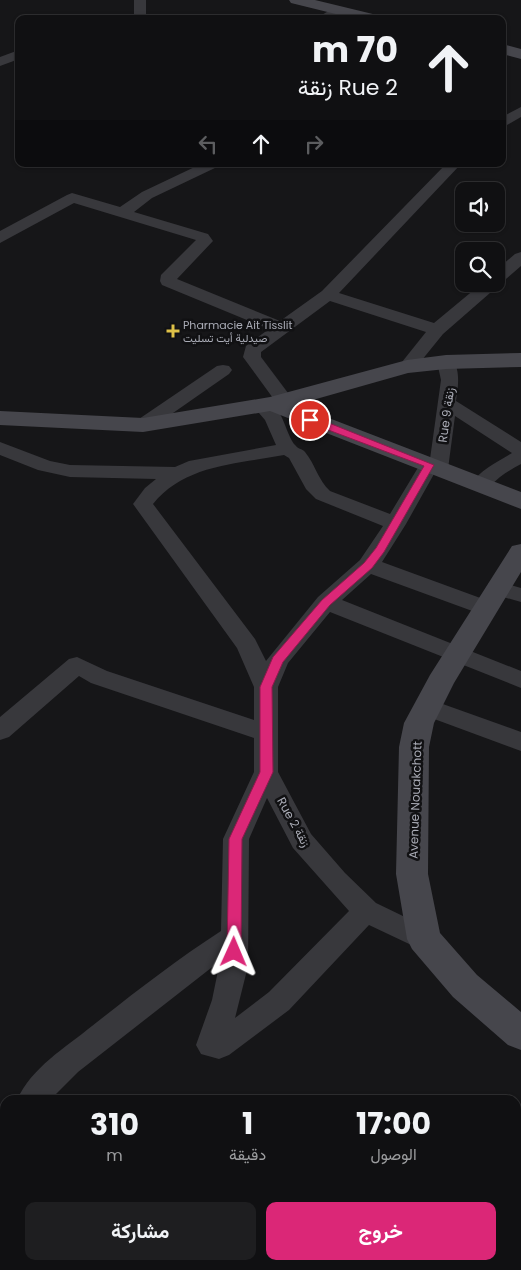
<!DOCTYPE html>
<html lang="ar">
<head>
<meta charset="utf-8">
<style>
  body { margin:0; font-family:Poppins,Vazirmatn,sans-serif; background:#1e1e20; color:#f1f3f6; direction:rtl; height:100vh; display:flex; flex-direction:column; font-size:19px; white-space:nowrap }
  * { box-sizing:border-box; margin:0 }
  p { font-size:16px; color:#9c9d9f }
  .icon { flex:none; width:28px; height:28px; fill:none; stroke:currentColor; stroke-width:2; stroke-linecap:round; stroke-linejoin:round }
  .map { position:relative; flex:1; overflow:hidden; direction:ltr }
  .sheet { position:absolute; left:0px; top:1095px; width:521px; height:175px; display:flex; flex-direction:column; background:#101012; border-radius:15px 15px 0 0; box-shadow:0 1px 4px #0004,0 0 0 1px #303032; direction:rtl }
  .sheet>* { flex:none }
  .top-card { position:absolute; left:15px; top:15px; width:491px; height:152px; border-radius:10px; box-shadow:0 1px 4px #0004,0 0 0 1px #303032; direction:rtl; background:#101012; color:#f1f3f6; overflow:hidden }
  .tools { position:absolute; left:455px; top:182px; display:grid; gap:10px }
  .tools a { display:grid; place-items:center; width:50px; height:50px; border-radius:10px; background:#101012; box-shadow:0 1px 4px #0004,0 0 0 1px #303032; font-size:25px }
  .pin { position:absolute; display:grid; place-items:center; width:42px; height:42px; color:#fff; margin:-21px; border:2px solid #fff; border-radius:50%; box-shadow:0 1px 5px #0007 }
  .me { position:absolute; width:55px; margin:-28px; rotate:1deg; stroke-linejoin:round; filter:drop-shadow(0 0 4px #0008) }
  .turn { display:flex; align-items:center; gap:18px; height:105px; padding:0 25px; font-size:22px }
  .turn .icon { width:65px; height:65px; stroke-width:2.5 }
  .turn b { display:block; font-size:35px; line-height:42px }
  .lanes { display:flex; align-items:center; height:48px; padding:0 25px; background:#0003; justify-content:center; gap:25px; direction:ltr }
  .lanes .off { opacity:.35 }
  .eta { display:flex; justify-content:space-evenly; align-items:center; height:85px; text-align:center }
  .eta b { font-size:30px; font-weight:700; line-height:35px }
  .action { display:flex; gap:10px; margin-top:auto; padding:10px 25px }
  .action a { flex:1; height:58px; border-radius:10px; background:#db2777; color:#fff; font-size:20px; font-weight:700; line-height:58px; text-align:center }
  .action a+a { background:#1e1e20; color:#f1f3f6 }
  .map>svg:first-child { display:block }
</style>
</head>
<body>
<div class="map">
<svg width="521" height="1270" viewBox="0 0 521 1270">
  <rect width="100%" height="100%" fill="#161618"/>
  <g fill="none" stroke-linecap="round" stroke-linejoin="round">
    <!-- street -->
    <g fill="#38383c" fill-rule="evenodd">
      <rect x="134" y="0" width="12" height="19"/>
      <path d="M337,6L343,10C335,19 326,19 315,19Z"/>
      <polygon points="19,50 19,59 0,66 0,57"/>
      <polygon points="521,107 521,117 502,128 502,117"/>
      <polygon points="201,164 219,164 217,167 152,198 134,212 208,234 213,241 177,279 280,321 322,291 446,164 461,164 339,293 434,323 481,284 496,284 496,270 515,254 521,252 521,266 443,334 413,371 401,371 398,367 426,332 330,301 261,352 261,357 294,401 292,405 278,405 243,357 246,346 269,329 162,285 160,281 161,275 196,240 74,203 0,243 0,231 67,195 72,193 120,207 142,192"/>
      <path d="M446,357L452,358C461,371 458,387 456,401L521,442V464C514,468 506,472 500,477C490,485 487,493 473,489L470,485C480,470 497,462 512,453L455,416L448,469L445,473L434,474L406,524L382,562L494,603L497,608L494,613L486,616L371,574L342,600L521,671V688L330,612L288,663L278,687V772L311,834L345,873L376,903L434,931L438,939L434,947L424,951L369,925L289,1010L229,1055L219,1059L201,1054L196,1045L212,1000L220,961L78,1072L50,1100H17C32,1067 65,1048 92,1026C134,993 176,960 221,931L223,839L254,772V738L91,683L79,676L9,737L0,740V717L69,659L77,657L107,671L254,720V687L237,648L133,504L145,488L156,479L70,477L38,470L0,455V442L50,461L70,465L175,467L189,461L276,445L265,420L253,406L255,402C284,395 283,433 296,446C298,449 303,449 305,452C315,464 318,480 330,491L390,514L422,461L430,459L441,380L437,362L440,358ZM284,455L289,458L306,489L316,499L383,526L360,560L318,597L266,661L255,639L153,504C185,464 238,464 284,455ZM267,798L293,848L349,911L269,992L235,1018L248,966L249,839Z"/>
      <polygon points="223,365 229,366 232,370 229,374 150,429 136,429 133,425 136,421 217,366"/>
      <polygon points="497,581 521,588 521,602 489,593 486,588 489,583"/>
      <polygon points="426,698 521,732 521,751 418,713 414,707 418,701"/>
      <polygon points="5,1149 5,1187 0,1189 0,1151"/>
    </g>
    <!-- secondary -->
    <g fill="#46464c" fill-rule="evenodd">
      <polygon points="289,0 315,0 381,16 383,19 356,19 291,3"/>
      <polygon points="502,44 521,49 521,59 502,54"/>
      <polygon points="521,353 521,367 446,369 408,373 295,405 521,492 521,509 270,411 143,432 0,425 0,411 143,418 270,397 407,360 446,355"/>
      <polygon points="521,544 521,572 454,683 434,723 429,747 428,874 440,933 477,975 521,1012 521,1050 508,1045 453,997 412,949 407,939 396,874 399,747 404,723 430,675 512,546"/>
    </g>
  </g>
  <!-- route -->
  <polygon fill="#db2777" stroke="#8e194d" points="307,417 314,417 434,465 384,552 372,568 330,605 283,662 272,687 273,772 242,839 241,952 239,956 234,957 229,956 227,952 229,839 260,772 260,687 273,657 322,600 364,563 376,548 424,466 307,422"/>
  <!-- markers -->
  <path fill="#dec148" stroke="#111113" stroke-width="2" d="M170.5 323.5h5v5h5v5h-5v5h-5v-5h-5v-5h5z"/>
  <g text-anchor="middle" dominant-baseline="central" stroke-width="5" stroke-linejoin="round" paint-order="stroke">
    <!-- far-poi labels -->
    <g font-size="11" fill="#aaacb6" stroke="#111113" text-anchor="start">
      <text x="183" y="325">Pharmacie Ait Tisslit<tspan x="183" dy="13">صيدلية أيت تسليت</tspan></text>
    </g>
    <!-- street labels -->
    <g font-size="12" fill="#aaacb6" stroke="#111113">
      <text transform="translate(446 415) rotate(-82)">Rue 9 زنقة</text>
      <text transform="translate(415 800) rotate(-88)">Avenue Nouakchott</text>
      <text transform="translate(294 822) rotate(61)">Rue 2 زنقة</text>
    </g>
  </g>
</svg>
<div class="tools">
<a><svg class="icon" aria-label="sound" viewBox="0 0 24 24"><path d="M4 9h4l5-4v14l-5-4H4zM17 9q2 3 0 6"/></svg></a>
<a><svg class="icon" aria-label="search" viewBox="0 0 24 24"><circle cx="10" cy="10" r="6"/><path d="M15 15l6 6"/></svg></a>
</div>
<div class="pin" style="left:310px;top:420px;background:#d93025"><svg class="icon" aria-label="arrive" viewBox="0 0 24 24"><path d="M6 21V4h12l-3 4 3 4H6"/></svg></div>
<svg class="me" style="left:234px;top:952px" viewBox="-20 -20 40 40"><path d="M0-17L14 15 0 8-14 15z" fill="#db2777" stroke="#fff" stroke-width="4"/></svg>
<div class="top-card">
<div class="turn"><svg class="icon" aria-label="ahead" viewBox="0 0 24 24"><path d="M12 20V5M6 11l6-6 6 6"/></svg><div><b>70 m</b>Rue 2 زنقة</div></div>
<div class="lanes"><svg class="icon off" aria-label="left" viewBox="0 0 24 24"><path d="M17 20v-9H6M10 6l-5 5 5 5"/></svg><svg class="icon" aria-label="ahead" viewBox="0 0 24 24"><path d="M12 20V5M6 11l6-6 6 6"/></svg><svg class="icon off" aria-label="right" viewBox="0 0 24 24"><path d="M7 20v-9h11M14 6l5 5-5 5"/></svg></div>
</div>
<section class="sheet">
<div class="eta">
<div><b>17:00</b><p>الوصول</p></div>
<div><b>1</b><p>دقيقة</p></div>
<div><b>310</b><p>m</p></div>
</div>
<div class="action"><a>خروج</a><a>مشاركة</a></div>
</section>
</div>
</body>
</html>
